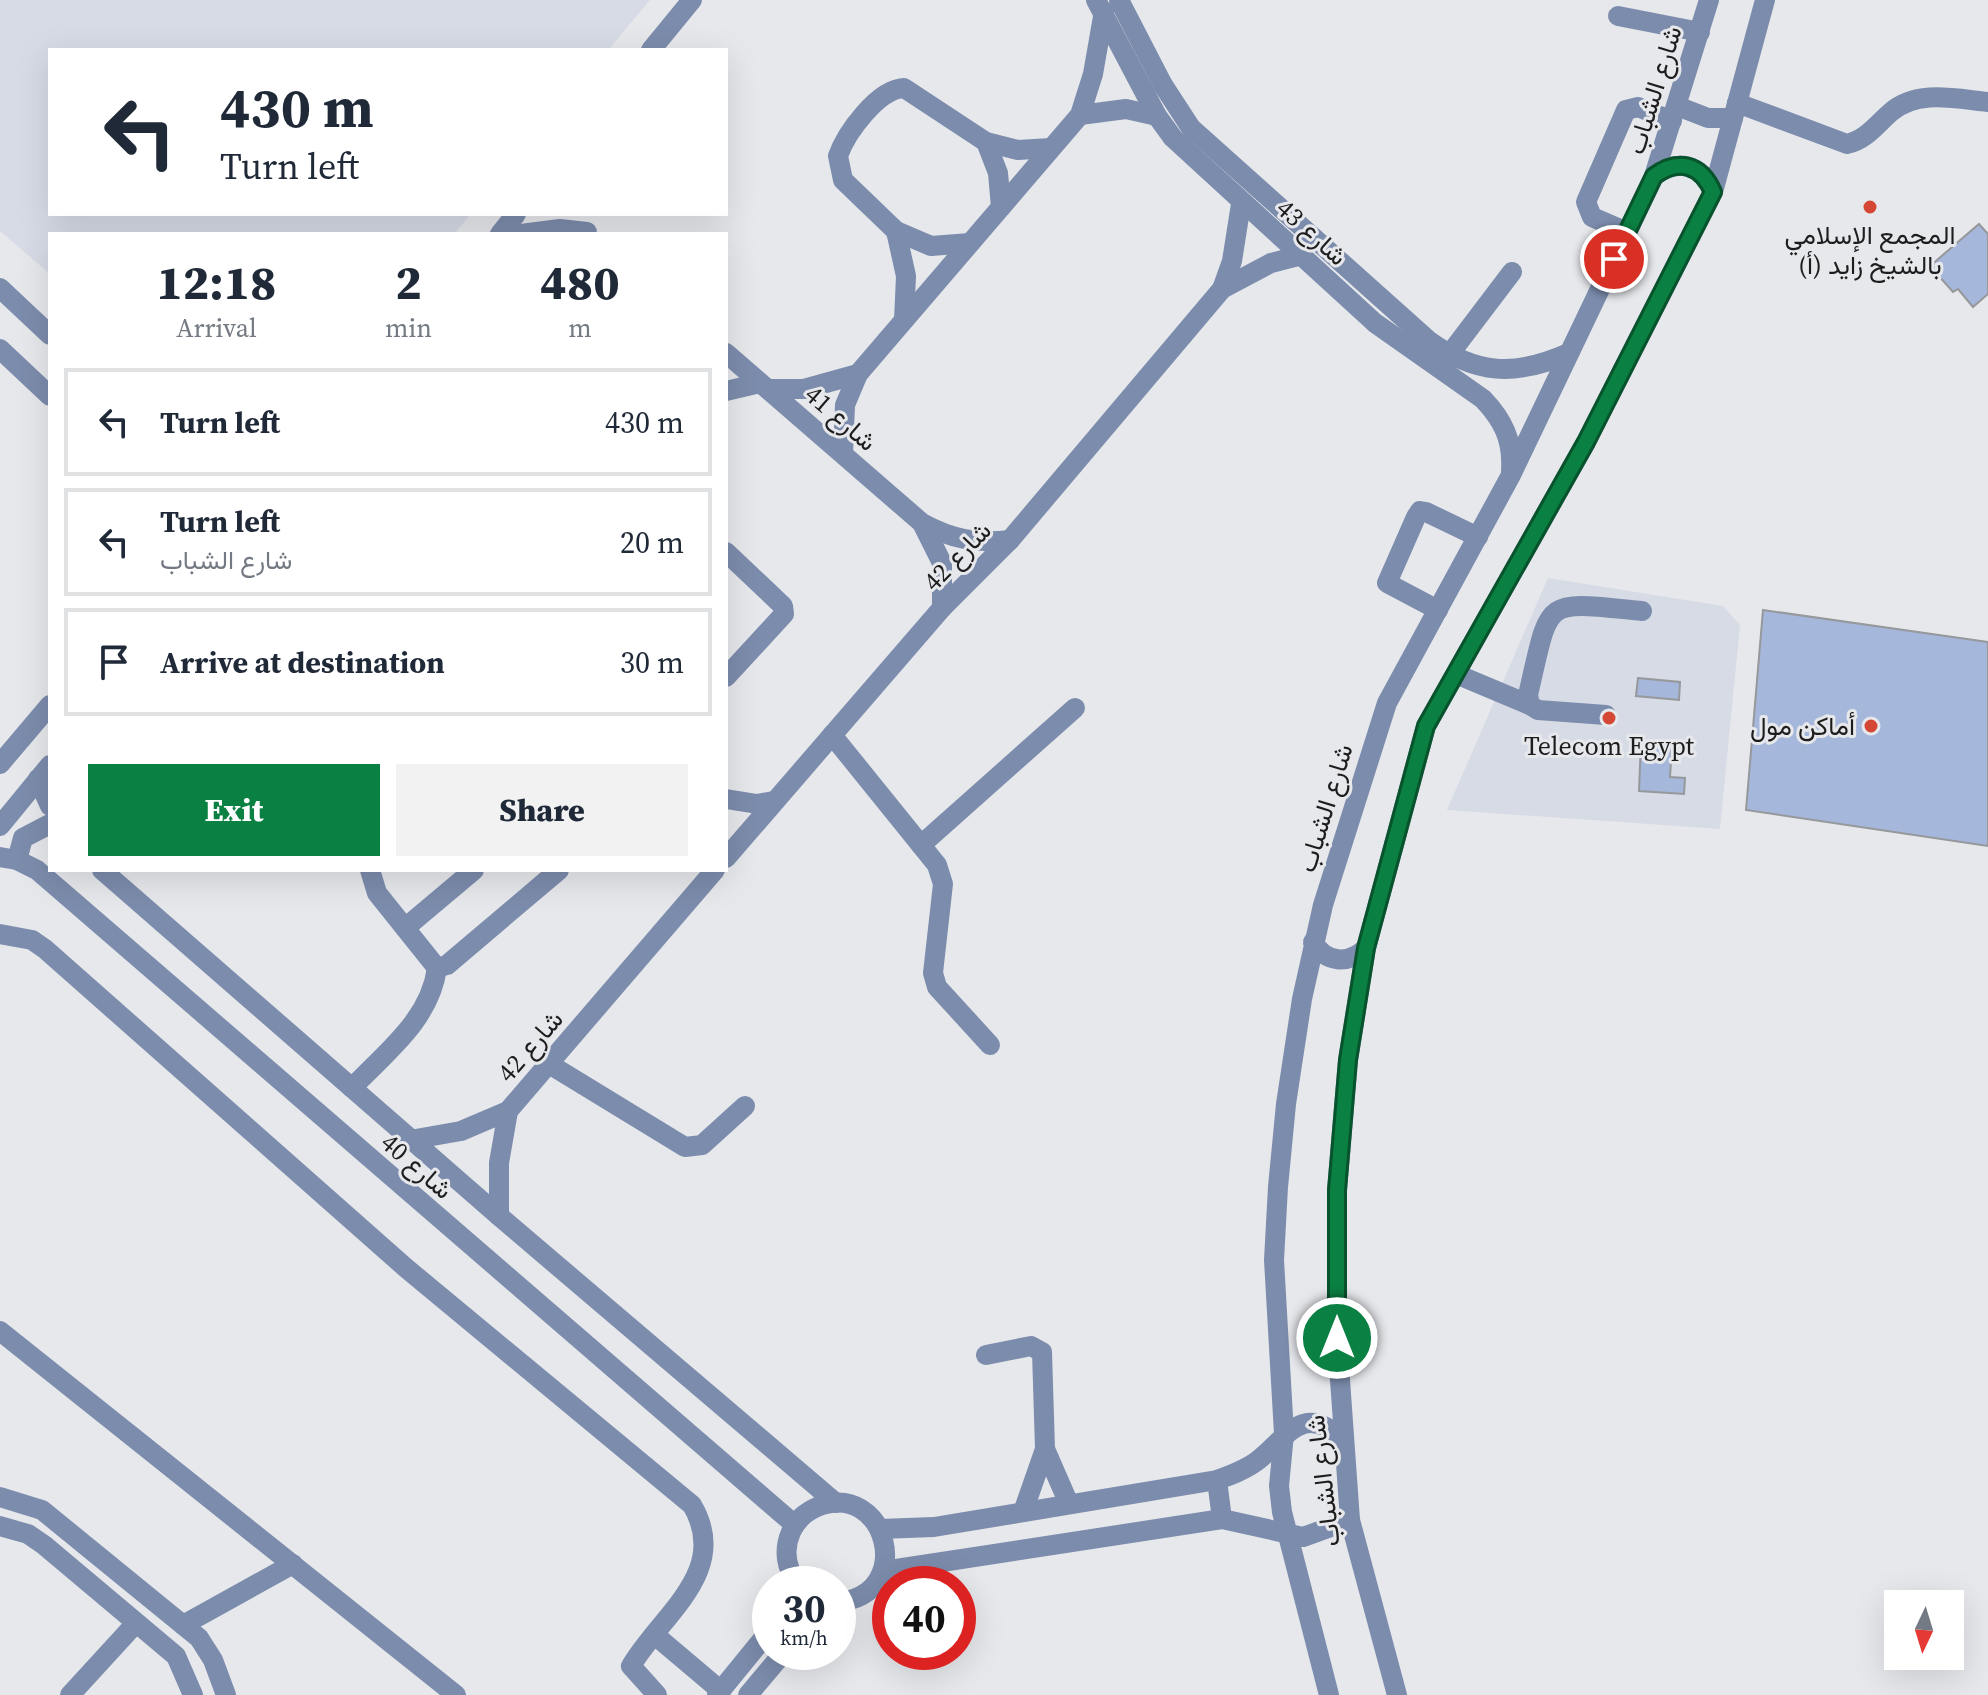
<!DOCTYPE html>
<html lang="en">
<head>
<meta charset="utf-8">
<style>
  body { margin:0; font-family:"Source Serif 4",Vazirmatn,serif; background:#f2f2f3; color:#1f2937; height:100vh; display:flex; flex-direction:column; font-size:30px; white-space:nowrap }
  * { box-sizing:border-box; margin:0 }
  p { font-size:26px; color:#747a83 }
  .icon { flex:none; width:44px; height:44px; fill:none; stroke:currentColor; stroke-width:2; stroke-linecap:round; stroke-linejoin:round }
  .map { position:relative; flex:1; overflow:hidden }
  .panel { position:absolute; left:48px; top:232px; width:680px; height:640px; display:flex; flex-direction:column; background:#fff; border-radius:0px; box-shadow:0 8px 32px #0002 }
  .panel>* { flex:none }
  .hud { position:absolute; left:48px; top:48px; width:680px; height:168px; border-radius:0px; box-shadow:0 8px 32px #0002; background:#fff; color:#1f2937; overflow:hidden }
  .needle { width:52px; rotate:184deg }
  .tools { position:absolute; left:1884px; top:1590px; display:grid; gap:16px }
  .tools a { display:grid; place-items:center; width:80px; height:80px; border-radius:0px; background:#fff; box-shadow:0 8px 32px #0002; font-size:40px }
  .speed { position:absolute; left:752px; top:1566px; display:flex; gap:16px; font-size:40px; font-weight:700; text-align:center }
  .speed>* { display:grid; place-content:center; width:104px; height:104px; border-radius:50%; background:#fff; box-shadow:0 8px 32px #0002; line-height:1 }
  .speed small { font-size:20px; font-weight:400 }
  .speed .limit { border:12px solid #d22; background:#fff; color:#111 }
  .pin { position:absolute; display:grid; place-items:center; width:68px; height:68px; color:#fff; margin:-34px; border:4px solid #fff; border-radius:50%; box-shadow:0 2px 8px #0007 }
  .me { position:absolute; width:88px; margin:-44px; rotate:0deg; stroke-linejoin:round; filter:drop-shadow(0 0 6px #0008) }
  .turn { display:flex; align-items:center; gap:28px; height:168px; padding:0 40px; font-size:36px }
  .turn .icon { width:104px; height:104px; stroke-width:2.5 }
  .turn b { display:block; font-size:56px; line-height:68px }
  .eta { display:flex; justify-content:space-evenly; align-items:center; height:136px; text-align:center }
  .eta b { font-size:48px; font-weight:800; line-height:56px }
  .button { display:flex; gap:16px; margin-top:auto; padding:16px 40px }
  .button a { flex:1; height:92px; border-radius:0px; background:#0b8043; color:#fff; font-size:32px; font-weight:800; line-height:92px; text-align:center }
  .button a+a { background:#f2f2f3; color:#1f2937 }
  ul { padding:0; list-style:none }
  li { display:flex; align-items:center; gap:24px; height:108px; margin:0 16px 12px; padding:0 24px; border:4px solid #e0e1e3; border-radius:0px }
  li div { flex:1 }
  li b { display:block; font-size:30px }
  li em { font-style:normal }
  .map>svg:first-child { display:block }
</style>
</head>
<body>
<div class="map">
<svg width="1988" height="1695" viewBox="0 0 1988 1695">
  <rect width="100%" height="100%" fill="#e7e8ec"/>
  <!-- built -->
  <g fill="#d6dbe5">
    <polygon points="0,0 650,0 608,50 50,50 50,214 471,214 454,234 50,234 50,274 0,231"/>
    <polygon points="1548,578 1723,606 1740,625 1720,829 1447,810"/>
  </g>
  <!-- building -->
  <g fill="#a5b7da" stroke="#96989b" stroke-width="2">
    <polygon points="1979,224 1988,234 1988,294 1973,307 1958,289 1953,292 1930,266"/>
    <polygon points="1763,610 1988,642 1988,846 1746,810"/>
    <polygon points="1638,678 1680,682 1679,700 1636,696"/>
    <polygon points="1641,741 1672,744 1670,777 1685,778 1684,794 1639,791"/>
  </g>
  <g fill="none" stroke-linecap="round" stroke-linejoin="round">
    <!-- minor -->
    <g stroke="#7c8cac" stroke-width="20">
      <path d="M1096,0L1157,116L1173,138L1375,323L1483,399C1503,420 1513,440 1511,470"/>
      <path d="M1119,0L1163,85L1191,128L1428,340C1476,375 1515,377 1569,353"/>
      <polyline points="1618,16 1700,32"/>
      <polyline points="651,50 692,0"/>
      <path d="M1737,103L1847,144C1866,140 1877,124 1891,112C1918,89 1956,99 1988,102"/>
      <polyline points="1677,106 1708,118 1733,118"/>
      <polyline points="1080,115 1126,109 1157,116"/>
      <polyline points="986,142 998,173 1001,207"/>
      <path d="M1654,176C1678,158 1701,164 1713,192"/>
      <polyline points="896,231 906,276 904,320"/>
      <polyline points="1627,232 1592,217 1586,202 1626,110 1638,107 1672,121"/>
      <polyline points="500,234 516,214"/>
      <polyline points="521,234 560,229 587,232"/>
      <path d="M970,243L931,246L896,231L843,180L838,156C846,133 878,89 904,88L986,142L1018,150L1051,148"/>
      <polyline points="0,288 50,335"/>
      <polyline points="1222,289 1232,261 1241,204"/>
      <polyline points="0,349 50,396"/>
      <path d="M726,353L922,523C951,539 977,544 1010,540"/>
      <polyline points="1449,355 1512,272"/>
      <polyline points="768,389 804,389 858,374"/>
      <polyline points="726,391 760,383"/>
      <polyline points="843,454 845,405 858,374 1080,115 1093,74 1104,11"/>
      <polyline points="922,523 942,563 942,608"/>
      <polyline points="726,552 783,606 784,614 726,677"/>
      <polyline points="1438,610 1387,583 1416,517 1420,511 1426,512 1478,537"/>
      <polyline points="1456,674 1530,705"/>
      <path d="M1606,715L1538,710L1530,705L1528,695C1551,596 1541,601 1642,611"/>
      <polyline points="832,735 937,865 943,884 933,973 937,987 990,1045"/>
      <polyline points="0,764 50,705"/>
      <polyline points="38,779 50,806"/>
      <polyline points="726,799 757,804 774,801"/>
      <polyline points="0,826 50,765"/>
      <polyline points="921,845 1075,708"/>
      <polyline points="0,857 17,860 37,870 795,1525"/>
      <polyline points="726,858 942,608 1010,540 1222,289 1271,263 1298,256"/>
      <polyline points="17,860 23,838 50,824"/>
      <polyline points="102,870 499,1216 836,1503"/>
      <polyline points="370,870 377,893 405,928"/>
      <polyline points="474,870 405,928 437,968 447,965 559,870"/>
      <path d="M0,934L32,940L45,949L406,1268L692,1505C731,1571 662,1614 631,1666L657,1695"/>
      <path d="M1313,942C1326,963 1348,965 1366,948"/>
      <polyline points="549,1064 685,1147 702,1145 745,1106"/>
      <path d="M352,1088C386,1052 430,1020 437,968"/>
      <polyline points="410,1140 461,1131 508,1111 715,870"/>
      <polyline points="499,1216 499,1163 508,1111"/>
      <polyline points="0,1331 456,1695"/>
      <polyline points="986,1355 1031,1346 1042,1352 1045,1449 1023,1512"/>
      <polyline points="1045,1449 1069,1504"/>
      <polyline points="1217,1480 1222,1519"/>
      <polyline points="0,1497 42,1510 199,1638 213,1660 226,1695"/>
      <polyline points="0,1526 28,1534 44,1545 176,1656 193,1695"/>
      <path d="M880,1529L934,1527L1217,1480C1231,1475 1245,1470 1257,1461C1286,1439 1303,1401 1341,1439"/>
      <polyline points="883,1571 1222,1519 1303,1537 1350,1520"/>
      <path d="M798,1584C786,1568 783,1550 791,1532C796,1520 806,1512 817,1507C887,1479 917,1595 838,1602"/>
      <polyline points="183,1625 293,1564"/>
      <polyline points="656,1636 721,1691"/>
      <polyline points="70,1695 136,1623"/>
      <polyline points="717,1695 770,1630"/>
      <polyline points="748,1695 784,1652"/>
      <polyline points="1329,1695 1282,1512 1279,1486 1284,1434 1274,1260 1278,1187 1286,1104 1302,999 1323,905 1387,703 1511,475 1654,176 1709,0"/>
      <polyline points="1397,1695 1350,1520 1337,1338 1337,1190 1348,1060 1366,948 1426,726 1586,442 1713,192 1765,0"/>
    </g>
  </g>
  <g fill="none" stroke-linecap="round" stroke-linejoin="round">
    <defs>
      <path id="route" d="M1337,1338V1190L1348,1060L1366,948L1426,726L1586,442L1713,192C1701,164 1678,158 1654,176L1614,259"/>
    </defs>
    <!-- route casing -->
    <use href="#route" stroke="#07532c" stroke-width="20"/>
    <!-- route -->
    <use href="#route" stroke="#0b8043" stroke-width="14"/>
  </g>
  <!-- markers -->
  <g fill="#d44735" stroke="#e7e8ec" stroke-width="3">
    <circle cx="1870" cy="207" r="8"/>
    <circle cx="1609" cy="718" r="8"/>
    <circle cx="1871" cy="726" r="8"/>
  </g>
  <g text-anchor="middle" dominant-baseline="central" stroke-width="6" stroke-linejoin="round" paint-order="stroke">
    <!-- street labels -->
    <g font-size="26" fill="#1d1d1e" stroke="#e7e8ec">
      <text transform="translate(1654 90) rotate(-73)">شارع الشباب</text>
      <text transform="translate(1312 232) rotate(42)">شارع 43</text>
      <text transform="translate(841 418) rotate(41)">شارع 41</text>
      <text transform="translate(957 556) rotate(-46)">شارع 42</text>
      <text transform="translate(1325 808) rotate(-73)">شارع الشباب</text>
      <text transform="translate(530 1046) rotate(-49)">شارع 42</text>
      <text transform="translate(417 1166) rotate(41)">شارع 40</text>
      <text transform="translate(1323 1481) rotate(-97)">شارع الشباب</text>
    </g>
    <!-- poi labels -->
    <g font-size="26" fill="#1d1d1e" stroke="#e7e8ec">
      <text x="1870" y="235">المجمع الإسلامي<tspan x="1870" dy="30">(أ) بالشيخ زايد</tspan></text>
      <text x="1855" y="726" text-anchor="end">أماكن مول</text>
      <text x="1609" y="746">Telecom Egypt</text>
    </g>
  </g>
</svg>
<div class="tools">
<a><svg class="needle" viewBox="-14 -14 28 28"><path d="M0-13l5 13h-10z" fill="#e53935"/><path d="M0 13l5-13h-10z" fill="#747a83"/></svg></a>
</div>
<div class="speed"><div>30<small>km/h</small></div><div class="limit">40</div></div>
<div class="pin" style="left:1614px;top:259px;background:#d93025"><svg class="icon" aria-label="arrive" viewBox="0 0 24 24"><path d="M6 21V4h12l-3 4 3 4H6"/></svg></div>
<svg class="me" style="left:1337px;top:1338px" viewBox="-20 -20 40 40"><circle r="17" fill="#0b8043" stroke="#fff" stroke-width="3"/><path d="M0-11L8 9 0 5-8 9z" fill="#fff"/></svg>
<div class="hud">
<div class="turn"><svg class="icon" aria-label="left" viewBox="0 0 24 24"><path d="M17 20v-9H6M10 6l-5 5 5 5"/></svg><div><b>430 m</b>Turn left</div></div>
</div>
<section class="panel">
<div class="eta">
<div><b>12:18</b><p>Arrival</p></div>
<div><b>2</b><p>min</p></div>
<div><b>480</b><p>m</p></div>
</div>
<ul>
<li><svg class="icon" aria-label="left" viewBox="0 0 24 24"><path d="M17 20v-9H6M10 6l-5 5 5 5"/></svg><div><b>Turn left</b></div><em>430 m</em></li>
<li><svg class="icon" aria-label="left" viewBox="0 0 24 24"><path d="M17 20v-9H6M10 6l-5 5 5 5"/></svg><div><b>Turn left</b><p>شارع الشباب</p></div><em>20 m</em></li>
<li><svg class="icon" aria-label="arrive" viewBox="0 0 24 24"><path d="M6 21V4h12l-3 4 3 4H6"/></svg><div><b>Arrive at destination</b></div><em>30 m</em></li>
</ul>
<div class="button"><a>Exit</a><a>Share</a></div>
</section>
</div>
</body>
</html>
